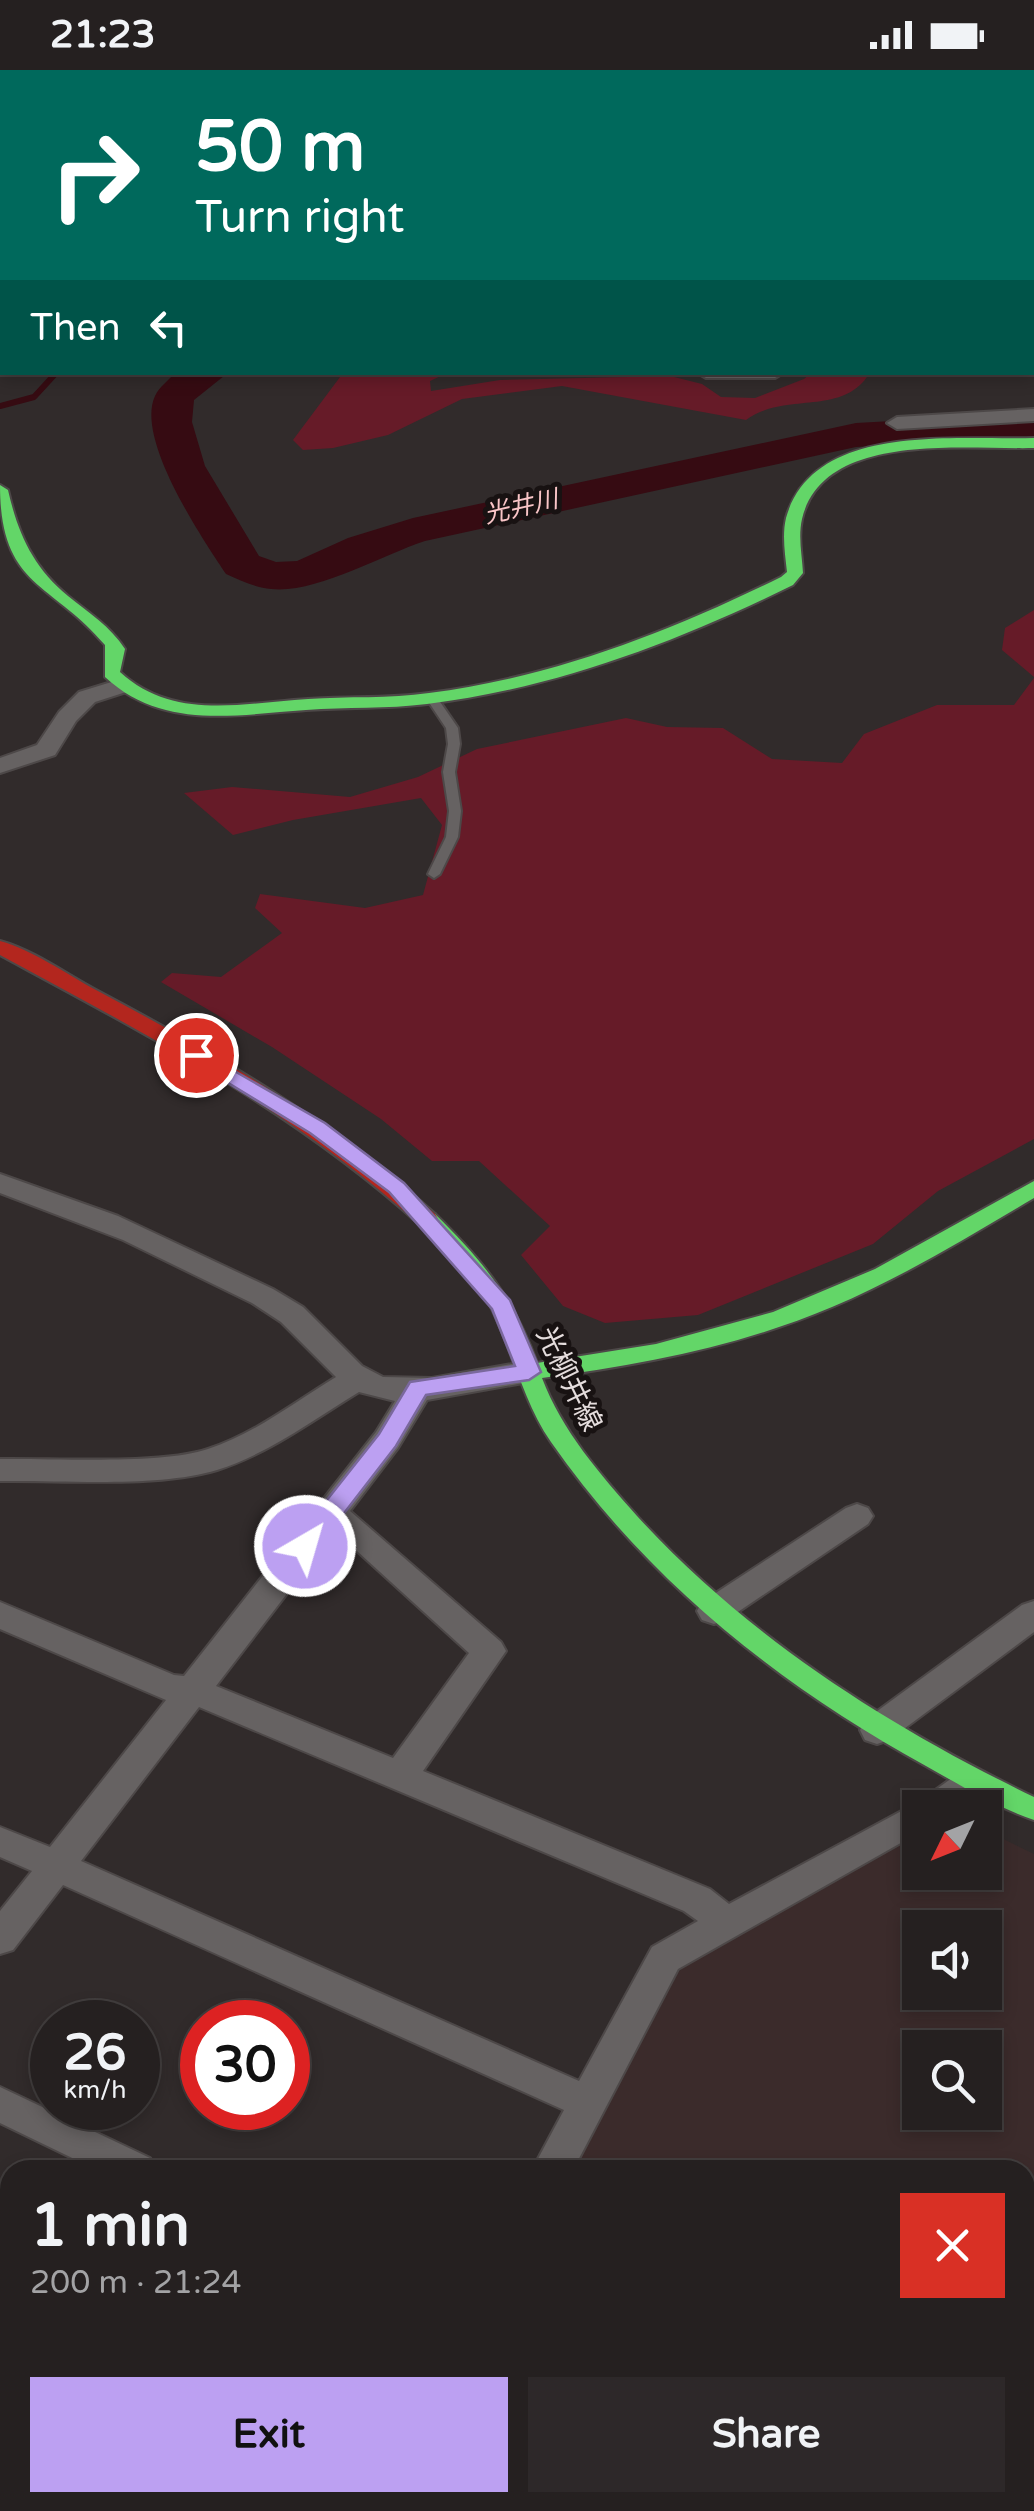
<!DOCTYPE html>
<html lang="en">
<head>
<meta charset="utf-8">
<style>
  body { margin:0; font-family:"Varela Round","Noto Sans JP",sans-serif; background:#2d2829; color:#f1f3f6; height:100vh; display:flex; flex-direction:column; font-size:38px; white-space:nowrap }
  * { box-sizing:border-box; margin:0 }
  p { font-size:32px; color:#a3a3a5 }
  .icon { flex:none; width:55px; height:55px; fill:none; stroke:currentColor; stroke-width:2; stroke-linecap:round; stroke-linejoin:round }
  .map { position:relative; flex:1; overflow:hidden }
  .side { position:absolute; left:0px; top:2090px; width:1035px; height:352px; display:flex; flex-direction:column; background:#252020; border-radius:30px 30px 0 0; box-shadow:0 5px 15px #0003,0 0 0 2px #423e3e }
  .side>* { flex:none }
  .guide { position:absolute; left:0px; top:0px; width:1035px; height:305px; box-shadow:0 5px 15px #0003,0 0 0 2px #423e3e; background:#00695c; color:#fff; overflow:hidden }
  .needle { width:65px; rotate:227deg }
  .controls { position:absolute; left:902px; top:1720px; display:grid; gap:20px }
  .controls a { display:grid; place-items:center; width:100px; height:100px; border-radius:0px; background:#252020; box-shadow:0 5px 15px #0003,0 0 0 2px #423e3e; font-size:50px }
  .speed { position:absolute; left:30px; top:1930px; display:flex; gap:20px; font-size:50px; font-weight:700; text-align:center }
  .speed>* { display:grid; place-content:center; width:130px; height:130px; border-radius:50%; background:#252020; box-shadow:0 5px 15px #0003,0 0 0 2px #423e3e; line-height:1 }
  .speed small { font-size:25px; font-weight:400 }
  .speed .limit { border:15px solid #d22; background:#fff; color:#111 }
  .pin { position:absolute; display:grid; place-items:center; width:85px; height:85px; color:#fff; margin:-42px; border:5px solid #fff; border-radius:50%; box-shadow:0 2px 10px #0007 }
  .me { position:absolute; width:110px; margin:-55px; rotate:38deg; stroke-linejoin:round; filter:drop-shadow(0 0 8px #0008) }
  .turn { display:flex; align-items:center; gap:35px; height:210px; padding:0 30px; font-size:45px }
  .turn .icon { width:130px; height:130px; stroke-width:2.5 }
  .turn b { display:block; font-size:70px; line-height:85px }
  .then { display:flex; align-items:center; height:95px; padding:0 30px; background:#0003; gap:20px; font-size:38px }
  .round { display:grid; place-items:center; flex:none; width:105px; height:105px; border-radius:0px; background:#2d2829 }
  .summary { display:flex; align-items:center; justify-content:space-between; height:170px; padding:0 30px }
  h1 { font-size:60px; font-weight:700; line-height:75px }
  .primary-button { display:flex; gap:20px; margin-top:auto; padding:20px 30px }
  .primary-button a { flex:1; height:115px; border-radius:0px; background:#bca0f2; color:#111; font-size:40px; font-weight:700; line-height:115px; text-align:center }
  .primary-button a+a { background:#2d2829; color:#f1f3f6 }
  .status { display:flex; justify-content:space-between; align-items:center; height:70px; padding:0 50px; background:#252020; direction:ltr }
  .status svg { height:28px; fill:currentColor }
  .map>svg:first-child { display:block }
</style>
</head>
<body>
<div class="status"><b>21:23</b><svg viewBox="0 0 49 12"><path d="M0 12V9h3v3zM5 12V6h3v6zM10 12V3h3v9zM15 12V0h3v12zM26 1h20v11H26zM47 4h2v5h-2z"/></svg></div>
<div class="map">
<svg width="1034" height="2441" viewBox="0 0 1034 2441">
  <rect width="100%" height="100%" fill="#312b2b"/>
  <!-- built -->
  <path fill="#3b2b2b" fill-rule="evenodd" d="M985,1760L1034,1784V2441H401L403,2432H1025V2100H573L677,1903L701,1882L920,1763V1802H985ZM920,1858H985V1922H920ZM920,1978H985V2042H920Z"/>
  <!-- green -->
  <g fill="#661b28">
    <path d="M343,303H447L430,311L431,321L500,310L670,306L702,314L721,327L755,328L804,309L811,303H877L869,304C842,347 785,321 746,350L562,316L462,329L388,365L333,378L303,380L293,370Z"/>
    <polygon points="1034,540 1034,607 1002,580 1005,558"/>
    <polygon points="1034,608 1034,1069 938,1121 873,1174 698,1245 605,1253 563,1236 521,1185 550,1156 479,1091 432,1091 381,1049 272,977 161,912 172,903 221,907 282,863 255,838 260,824 365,838 423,825 442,755 421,728 293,750 233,765 184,723 232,717 350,727 418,707 477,679 626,648 667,657 723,658 772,689 842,693 864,664 937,635 1014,635"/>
    <polygon points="10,2410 10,2432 217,2432 219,2441 0,2441 0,2412"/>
  </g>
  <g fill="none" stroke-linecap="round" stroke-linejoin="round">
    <!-- stream -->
    <g stroke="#360b12" stroke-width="6">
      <polyline points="184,302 193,308"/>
      <polyline points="0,336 34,327 57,302"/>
    </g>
    <!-- river -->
    <g fill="#360b12" fill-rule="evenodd">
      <polygon points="154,0 188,0 189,2 156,2"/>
      <path d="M176,302H229L194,330L192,352L205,396L259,486L276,492L297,491L348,468L413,448L856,353L1034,343V367L856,377L425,471C380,486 315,524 271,519C256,518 240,510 226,504C202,468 135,369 155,326C159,317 169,310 176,302Z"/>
    </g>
    <defs>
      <polygon id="lane" points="432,624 436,626 458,658 460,674 455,702 461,741 458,767 440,804 434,808 428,804 446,767 449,741 443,702 448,674 446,658 426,628"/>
      <g id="street">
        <polygon points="1032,254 1034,255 1034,267 1032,266"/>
        <polygon points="696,302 785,302 775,308 706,308"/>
        <polygon points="1034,339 1034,351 897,359 887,353 897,347"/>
        <polygon points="118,610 126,612 130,617 126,622 95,632 76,651 55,685 0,703 0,688 37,675 59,642 79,622"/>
        <path d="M0,1104L118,1146L273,1219L303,1237L362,1296L383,1307L432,1308L529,1291L540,1294L544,1302L540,1310L427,1330L398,1378L350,1441L501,1572L506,1581L423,1701L710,1819L729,1834L920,1731L959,1703L972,1699L985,1703L990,1713C975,1741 948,1738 920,1738V1762L678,1899L573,2100H532L564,2040L63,1815L13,1880L0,1884V1841L32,1801L0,1787V1757L50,1777L166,1630L0,1559V1532L174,1605L184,1606L376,1362L395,1331L359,1322C313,1350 268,1384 217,1400C158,1418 63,1410 0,1411V1389C54,1388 161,1395 208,1379C254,1364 295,1332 336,1307L281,1252L252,1233L123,1170L0,1123ZM335,1461L469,1583L393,1688L216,1616ZM199,1637L684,1841L698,1851L652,1877L579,2011L81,1791Z"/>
        <polygon points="857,1434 868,1438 873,1446 868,1454 726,1550 714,1554 702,1550 697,1541 702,1532 846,1438"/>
        <polygon points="1034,1531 1034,1562 889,1670 877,1674 865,1670 860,1660 865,1650 1022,1535"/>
        <polygon points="0,2017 150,2088 156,2100 97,2100 0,2053"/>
        <polygon points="10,2353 10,2393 0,2395 0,2355"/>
        <polygon points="295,2432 346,2432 350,2441 298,2441"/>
        <polygon points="358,2432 401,2432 399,2441 355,2441"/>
      </g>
      <g id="fast">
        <polygon points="243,0 256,0 257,2 244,2"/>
        <rect x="1032" y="212" width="2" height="8"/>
        <path d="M1034,368V378C966,380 823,360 802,449C798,467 802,485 803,503L793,515C677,572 556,618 427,634C387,639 346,637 306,640C234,645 162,660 105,607V575C51,511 0,518 0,415L8,420C18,464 33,497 68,526C89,543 110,556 125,579L120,602C173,651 242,633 308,629C348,626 389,629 429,623C554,607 669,562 781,507L787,502C785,484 782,465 786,448C813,351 958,371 1034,368Z"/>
        <path d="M1034,1111V1128C968,1167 903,1207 832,1237C740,1276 641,1295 542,1308C562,1361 600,1404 637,1446C749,1568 886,1655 1034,1727V1750C996,1737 960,1715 926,1696C780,1616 647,1510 551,1372C522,1330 513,1280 490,1235C471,1200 438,1180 416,1149L419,1144H435C484,1192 513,1228 537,1293L656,1274L773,1242L875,1199Z"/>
      </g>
      <path id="jam" d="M0,871C33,880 66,904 96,920C217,984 332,1052 435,1144L438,1149L435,1154H419C294,1041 148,965 0,885Z"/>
    </defs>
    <!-- lane casing -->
    <use href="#lane" stroke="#4d4848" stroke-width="4"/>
    <!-- street casing -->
    <use href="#street" stroke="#4d4848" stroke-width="4"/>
    <!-- fast casing -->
    <use href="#fast" stroke="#4d4848" stroke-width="4"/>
    <!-- jam casing -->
    <use href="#jam" stroke="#4d4848" stroke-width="4"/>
    <!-- lane -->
    <use href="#lane" fill="#666262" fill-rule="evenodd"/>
    <!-- street -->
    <use href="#street" fill="#666262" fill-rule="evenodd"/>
    <!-- fast -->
    <use href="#fast" fill="#63d668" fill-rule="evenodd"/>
    <!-- jam -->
    <use href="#jam" fill="#b3261e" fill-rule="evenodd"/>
  </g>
  <!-- route -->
  <polygon fill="#bca0f2" stroke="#7a689d" stroke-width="2.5" points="196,979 325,1053 404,1113 510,1230 541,1302 529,1310 426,1325 396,1376 314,1482 296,1482 293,1476 296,1469 379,1364 410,1312 515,1296 492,1239 389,1122 310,1063 189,989 186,985"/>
  <g text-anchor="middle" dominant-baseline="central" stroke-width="10" stroke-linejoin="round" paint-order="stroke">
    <!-- far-water labels -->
    <g font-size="25" font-style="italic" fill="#f9c5c7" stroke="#181212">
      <text transform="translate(521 437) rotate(-13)">光井川</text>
    </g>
    <!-- street labels -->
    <g font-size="28" fill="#e5dddd" stroke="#181212">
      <text transform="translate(569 1309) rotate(64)">光柳井線</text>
    </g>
  </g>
</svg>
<div class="controls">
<a><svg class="needle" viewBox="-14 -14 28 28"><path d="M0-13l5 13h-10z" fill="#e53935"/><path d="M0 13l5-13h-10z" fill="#a3a3a5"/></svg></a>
<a><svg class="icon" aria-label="sound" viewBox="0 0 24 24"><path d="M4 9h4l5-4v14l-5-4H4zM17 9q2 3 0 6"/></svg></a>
<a><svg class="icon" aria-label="search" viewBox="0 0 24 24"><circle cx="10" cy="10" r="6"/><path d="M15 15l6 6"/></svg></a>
</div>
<div class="speed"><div>26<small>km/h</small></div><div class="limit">30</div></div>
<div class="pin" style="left:196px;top:985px;background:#d93025"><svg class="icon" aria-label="arrive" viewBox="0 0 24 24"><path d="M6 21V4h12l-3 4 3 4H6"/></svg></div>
<svg class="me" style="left:305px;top:1476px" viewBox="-20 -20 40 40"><circle r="17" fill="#bca0f2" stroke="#fff" stroke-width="3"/><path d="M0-11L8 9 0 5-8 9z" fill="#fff"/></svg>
<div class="guide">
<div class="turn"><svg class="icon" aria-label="right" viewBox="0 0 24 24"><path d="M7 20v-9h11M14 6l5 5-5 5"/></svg><div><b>50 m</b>Turn right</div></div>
<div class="then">Then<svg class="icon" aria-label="left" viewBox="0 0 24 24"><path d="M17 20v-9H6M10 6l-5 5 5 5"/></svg></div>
</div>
<section class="side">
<div class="summary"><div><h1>1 min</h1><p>200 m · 21:24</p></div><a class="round" style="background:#d93025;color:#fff"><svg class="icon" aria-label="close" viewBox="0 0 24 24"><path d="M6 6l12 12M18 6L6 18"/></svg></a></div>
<div class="primary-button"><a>Exit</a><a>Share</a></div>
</section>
</div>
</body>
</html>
